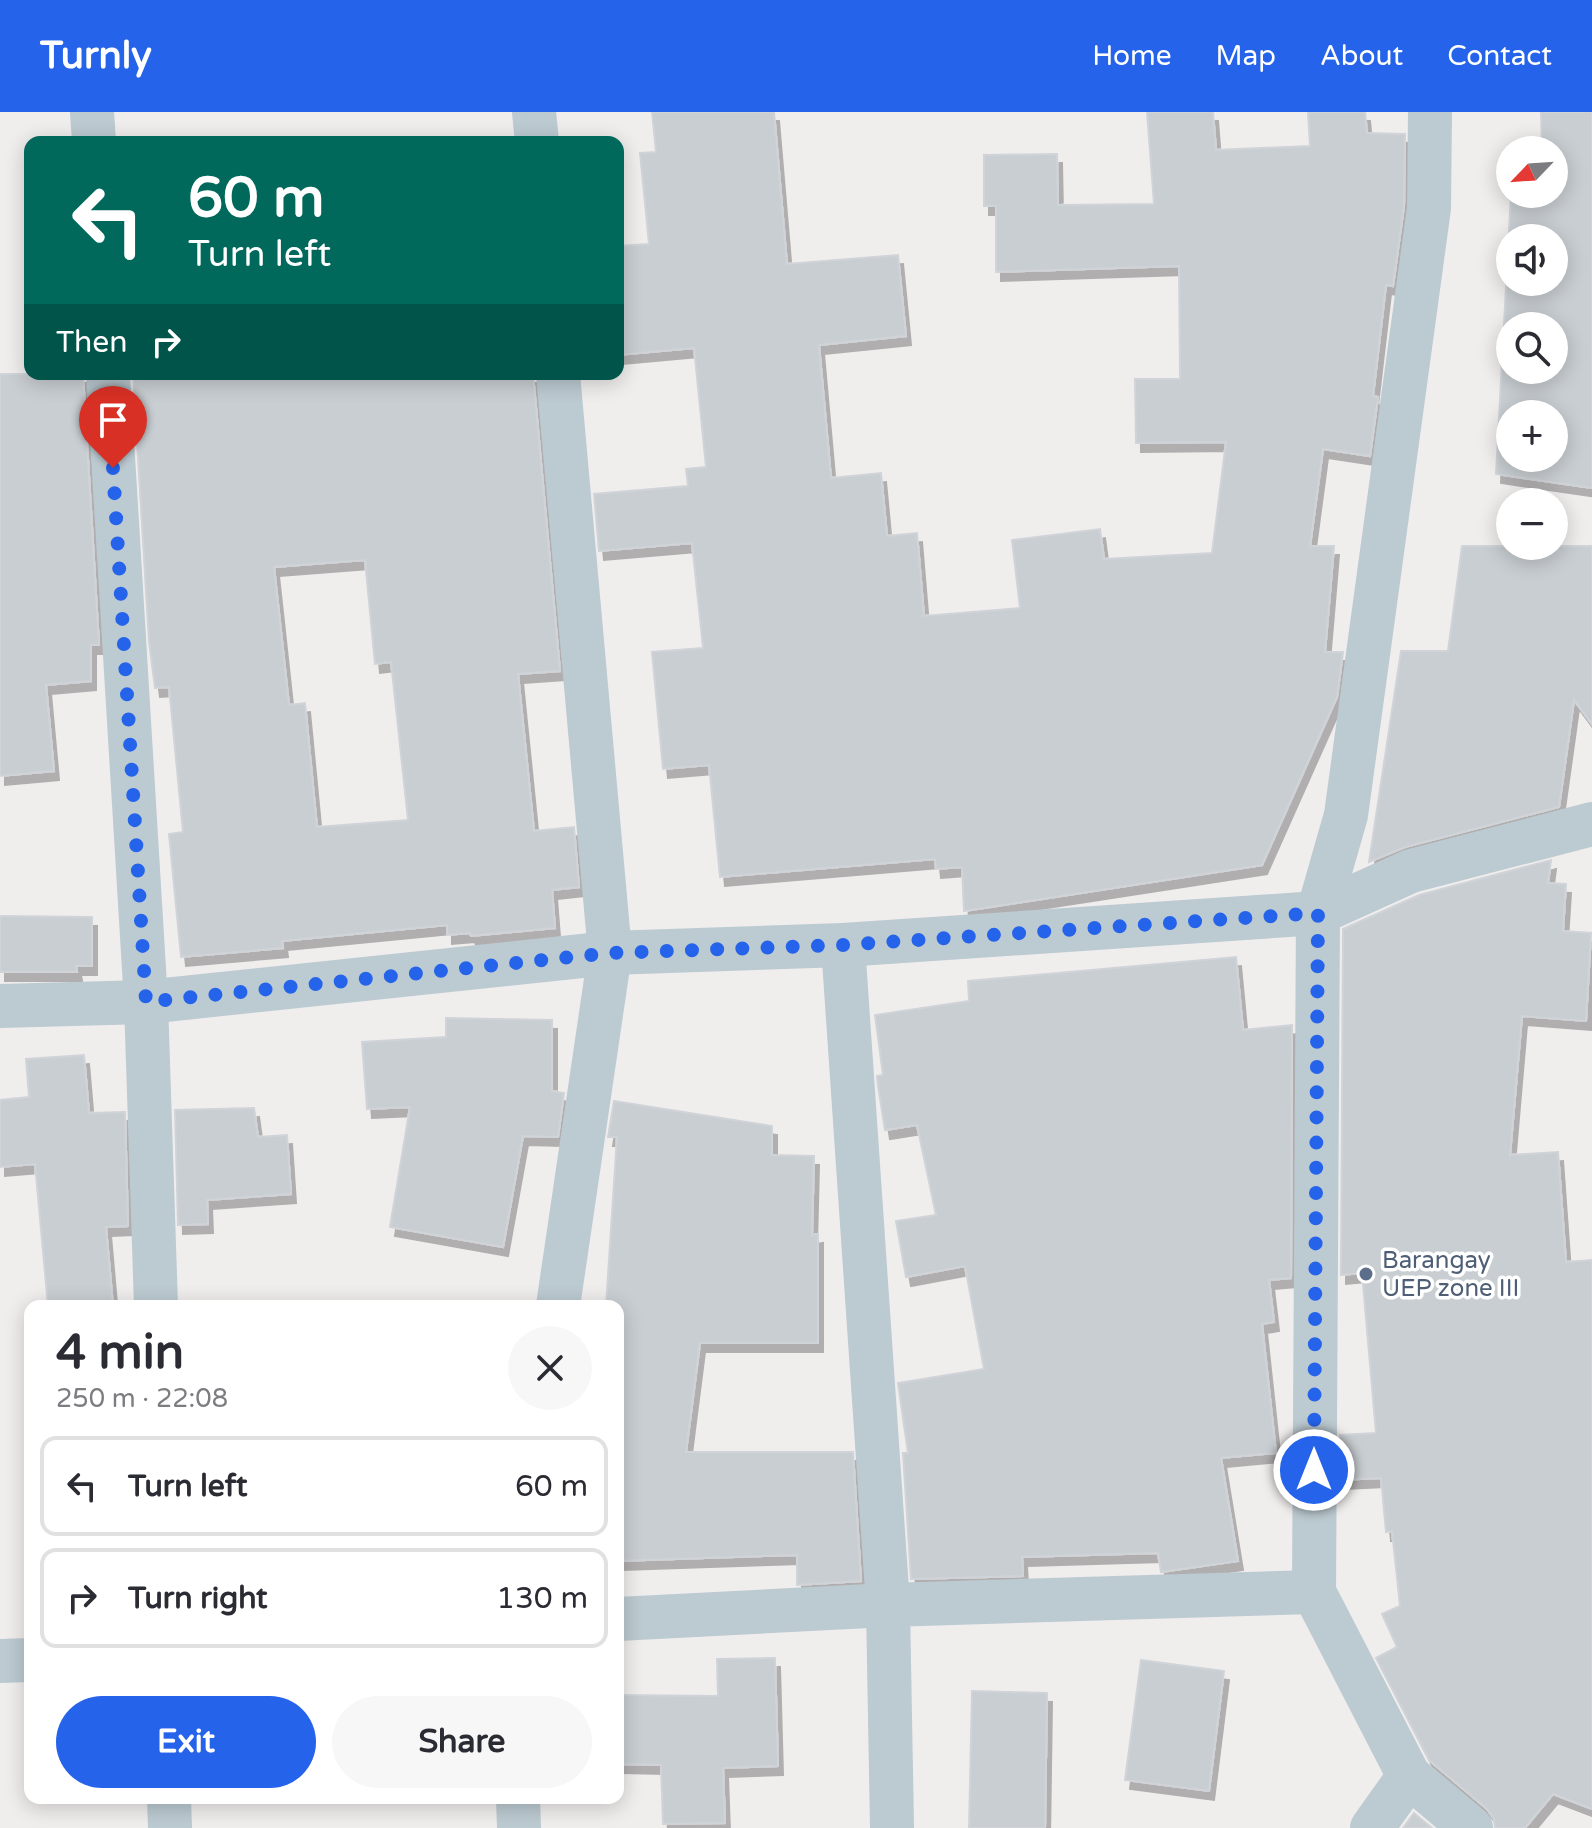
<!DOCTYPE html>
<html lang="en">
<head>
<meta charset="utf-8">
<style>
  body { margin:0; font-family:"Varela Round",sans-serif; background:#f7f7f7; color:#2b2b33; height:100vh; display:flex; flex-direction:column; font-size:30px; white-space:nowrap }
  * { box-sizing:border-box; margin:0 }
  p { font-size:26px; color:#7c7c81 }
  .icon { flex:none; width:44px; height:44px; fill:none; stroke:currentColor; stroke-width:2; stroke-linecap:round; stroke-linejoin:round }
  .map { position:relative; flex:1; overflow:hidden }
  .side { position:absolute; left:24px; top:1188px; width:600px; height:504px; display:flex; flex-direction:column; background:#fff; border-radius:16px; box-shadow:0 4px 20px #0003 }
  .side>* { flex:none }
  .banner { position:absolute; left:24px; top:24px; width:600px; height:244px; border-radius:16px; box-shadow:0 4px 20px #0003; background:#00695c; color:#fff; overflow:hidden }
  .needle { width:52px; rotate:245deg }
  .tools { position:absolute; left:1496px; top:24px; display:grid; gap:16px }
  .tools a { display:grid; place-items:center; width:72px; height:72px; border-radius:50%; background:#fff; box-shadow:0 4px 20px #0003; font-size:40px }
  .pin { position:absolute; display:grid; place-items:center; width:68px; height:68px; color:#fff; margin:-82px -34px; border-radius:50% 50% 50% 0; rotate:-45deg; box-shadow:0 0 8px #0007 }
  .pin .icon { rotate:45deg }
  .me { position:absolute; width:88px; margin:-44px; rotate:0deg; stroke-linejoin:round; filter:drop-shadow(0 0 6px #0008) }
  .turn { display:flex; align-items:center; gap:28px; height:168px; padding:0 32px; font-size:36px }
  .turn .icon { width:104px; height:104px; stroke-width:2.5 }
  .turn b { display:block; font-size:56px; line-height:68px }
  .then { display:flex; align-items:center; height:76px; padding:0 32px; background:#0003; gap:16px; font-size:30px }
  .round { display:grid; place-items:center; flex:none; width:84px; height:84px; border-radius:42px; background:#f7f7f7 }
  .summary { display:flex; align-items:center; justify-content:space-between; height:136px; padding:0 32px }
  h1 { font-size:48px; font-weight:700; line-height:60px }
  .primary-button { display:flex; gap:16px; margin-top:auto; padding:16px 32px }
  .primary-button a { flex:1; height:92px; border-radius:48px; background:#2563eb; color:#fff; font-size:32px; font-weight:700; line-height:92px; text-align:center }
  .primary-button a+a { background:#f7f7f7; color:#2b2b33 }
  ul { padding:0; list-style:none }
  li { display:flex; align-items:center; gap:24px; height:100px; margin:0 16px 12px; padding:0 16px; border:4px solid #e1e1e2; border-radius:16px }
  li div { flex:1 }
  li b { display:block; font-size:30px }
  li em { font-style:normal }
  header { display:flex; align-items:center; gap:48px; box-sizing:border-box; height:112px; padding:0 40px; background:#2563eb; color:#fff }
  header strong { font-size:38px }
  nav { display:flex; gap:44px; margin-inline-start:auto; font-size:28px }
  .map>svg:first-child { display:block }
</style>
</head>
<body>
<header>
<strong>Turnly</strong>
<nav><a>Home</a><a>Map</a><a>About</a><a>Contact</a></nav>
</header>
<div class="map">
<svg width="1592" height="1716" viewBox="0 0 1592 1716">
  <defs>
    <filter id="shadow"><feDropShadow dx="5" dy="9" stdDeviation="0" flood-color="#0004"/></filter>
  </defs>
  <rect width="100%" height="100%" fill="#f0eded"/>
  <!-- building -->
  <g fill="#c9ced2" stroke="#d0d4d9" stroke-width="2" fill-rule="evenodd" filter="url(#shadow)">
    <polygon points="652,0 774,0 787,152 898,143 906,224 819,233 831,366 881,361 887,424 917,421 924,504 1020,496 1012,428 1100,417 1104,447 1212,441 1226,330 1136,331 1135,267 1180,267 1179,154 996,160 996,94 984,94 984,43 1057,42 1058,93 1154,92 1147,0 1213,0 1216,38 1310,34 1308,0 1365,0 1367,21 1405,22 1404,94 1393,174 1386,173 1373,284 1378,285 1370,344 1323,337 1310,434 1334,434 1325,540 1343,540 1337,585 1262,753 964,799 962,755 936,757 935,747 720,765 709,653 663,657 652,540 703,536 692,431 599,439 594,382 688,374 686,357 706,355 694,236 618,243 618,134 649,132 640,41 656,40"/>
    <path d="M1541,0H1592V376L1496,362L1511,82H1554V38H1542ZM1510,126H1554V170H1510ZM1510,214H1554V258H1510ZM1510,302H1554V346H1510Z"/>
    <polygon points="0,262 83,262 99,533 91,533 91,569 46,573 54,659 0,664"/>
    <path d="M133,262H533L560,559L518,562L534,719L574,715L579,775L552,778L555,816L471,824L470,821L447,823V813L282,829L283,836L181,845L169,722L183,720L169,575L155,576L149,530ZM365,448L375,552L391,550L408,708L317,715L305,591L289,593L274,455Z"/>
    <polygon points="1462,434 1592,434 1592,612 1574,588 1559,695 1405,735 1369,750 1401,539 1448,539"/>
    <polygon points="1551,748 1548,771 1566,772 1563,819 1591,821 1586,909 1522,904 1510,1043 1558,1040 1566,1150 1592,1148 1592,1697 1553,1682 1525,1716 1495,1716 1494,1707 1487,1697 1429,1648 1376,1546 1397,1535 1382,1502 1400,1494 1392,1419 1386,1420 1381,1366 1340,1368 1340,1323 1376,1321 1362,1161 1341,1163 1343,817 1419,783"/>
    <polygon points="0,804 92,805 92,854 76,854 77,860 0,860"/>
    <polygon points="1236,845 1243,918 1292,913 1291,1166 1269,1168 1274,1210 1262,1212 1276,1341 1221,1346 1238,1449 1161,1460 1158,1441 1022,1445 1023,1464 911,1467 903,1341 908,1341 898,1271 984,1257 965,1154 906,1165 896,1109 936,1103 917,1013 885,1018 878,974 877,964 883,963 875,903 969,889 968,869"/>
    <polygon points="446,906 552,908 552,979 564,981 558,1025 523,1024 503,1135 390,1115 410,995 367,997 362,930 446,925"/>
    <polygon points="84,943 89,1001 125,1000 128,1114 106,1115 113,1194 48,1194 35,1052 0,1055 0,988 29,985 26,947"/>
    <polygon points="614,989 772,1014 772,1043 814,1044 812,1123 818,1122 818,1231 700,1231 686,1340 853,1340 861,1469 797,1473 797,1443 618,1449 618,1194 606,1194 617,1025 608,1025"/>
    <polygon points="254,996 258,1025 287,1023 291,1082 207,1088 208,1112 178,1113 175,998"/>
    <polygon points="775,1546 778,1654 723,1656 725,1711 663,1712 661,1653 618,1652 618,1583 718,1584 717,1547"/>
    <polygon points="1141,1548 1224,1559 1209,1679 1125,1668"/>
    <polygon points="972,1579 1047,1581 1045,1716 969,1716"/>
    <polygon points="1414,1701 1432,1716 1403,1716"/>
  </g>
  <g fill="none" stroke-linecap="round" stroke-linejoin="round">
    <!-- minor -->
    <g stroke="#bccad1" stroke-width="44">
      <polyline points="92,0 94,30"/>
      <polyline points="534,0 537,30"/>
      <polyline points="1430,0 1429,96 1346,703 1318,801 1314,1480 1409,1664 1471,1716"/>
      <polyline points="108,262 146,890 156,1194"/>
      <polyline points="558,262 610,841 558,1194"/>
      <polyline points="843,833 888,1493 892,1716"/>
      <polyline points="0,894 146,890 610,841 843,833 1318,801 1411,759 1592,712"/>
      <polyline points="618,1507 888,1493 1314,1480"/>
      <polyline points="0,1549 30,1548"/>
      <polyline points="169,1686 170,1716"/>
      <polyline points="518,1686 519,1716"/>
      <polyline points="1372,1716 1409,1664"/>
    </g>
  </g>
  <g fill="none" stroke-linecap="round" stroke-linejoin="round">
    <!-- route -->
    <polyline stroke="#2563eb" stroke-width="14" stroke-dasharray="0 25.2" points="113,356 146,890 610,841 843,833 1318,801 1314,1358"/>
  </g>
  <!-- markers -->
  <circle fill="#5c6f8a" stroke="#fff" stroke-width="3" cx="1366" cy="1162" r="8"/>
  <g text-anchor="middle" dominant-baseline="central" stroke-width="7" stroke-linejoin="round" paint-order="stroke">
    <!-- service labels -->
    <g font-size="24" fill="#4e5e75" stroke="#fff" text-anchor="start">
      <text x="1382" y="1148">Barangay<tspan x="1382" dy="28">UEP zone III</tspan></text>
    </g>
  </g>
</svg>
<div class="tools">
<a><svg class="needle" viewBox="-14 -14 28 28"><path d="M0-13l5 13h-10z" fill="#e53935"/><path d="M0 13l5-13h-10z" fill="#7c7c81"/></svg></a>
<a><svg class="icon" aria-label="sound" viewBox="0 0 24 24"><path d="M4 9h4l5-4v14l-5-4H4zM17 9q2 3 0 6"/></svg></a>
<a><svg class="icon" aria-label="search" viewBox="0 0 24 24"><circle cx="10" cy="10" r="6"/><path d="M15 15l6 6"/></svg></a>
<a>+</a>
<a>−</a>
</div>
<div class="pin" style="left:113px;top:356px;background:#d93025"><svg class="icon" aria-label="arrive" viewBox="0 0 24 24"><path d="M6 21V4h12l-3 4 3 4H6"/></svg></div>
<svg class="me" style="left:1314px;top:1358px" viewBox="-20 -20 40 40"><circle r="17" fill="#2563eb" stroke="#fff" stroke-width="3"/><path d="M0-11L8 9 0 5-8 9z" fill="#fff"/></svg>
<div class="banner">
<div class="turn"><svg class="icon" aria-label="left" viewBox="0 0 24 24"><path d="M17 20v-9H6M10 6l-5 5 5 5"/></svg><div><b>60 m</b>Turn left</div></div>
<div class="then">Then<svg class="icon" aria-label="right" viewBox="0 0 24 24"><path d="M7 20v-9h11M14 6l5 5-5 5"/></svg></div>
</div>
<section class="side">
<div class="summary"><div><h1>4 min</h1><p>250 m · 22:08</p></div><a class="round"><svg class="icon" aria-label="close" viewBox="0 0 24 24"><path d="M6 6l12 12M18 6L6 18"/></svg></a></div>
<ul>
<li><svg class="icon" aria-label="left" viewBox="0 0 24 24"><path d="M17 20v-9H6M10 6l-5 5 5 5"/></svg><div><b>Turn left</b></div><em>60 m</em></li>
<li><svg class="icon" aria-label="right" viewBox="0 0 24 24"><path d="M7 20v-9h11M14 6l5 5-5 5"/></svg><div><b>Turn right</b></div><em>130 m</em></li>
</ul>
<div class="primary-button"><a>Exit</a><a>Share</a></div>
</section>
</div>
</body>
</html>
